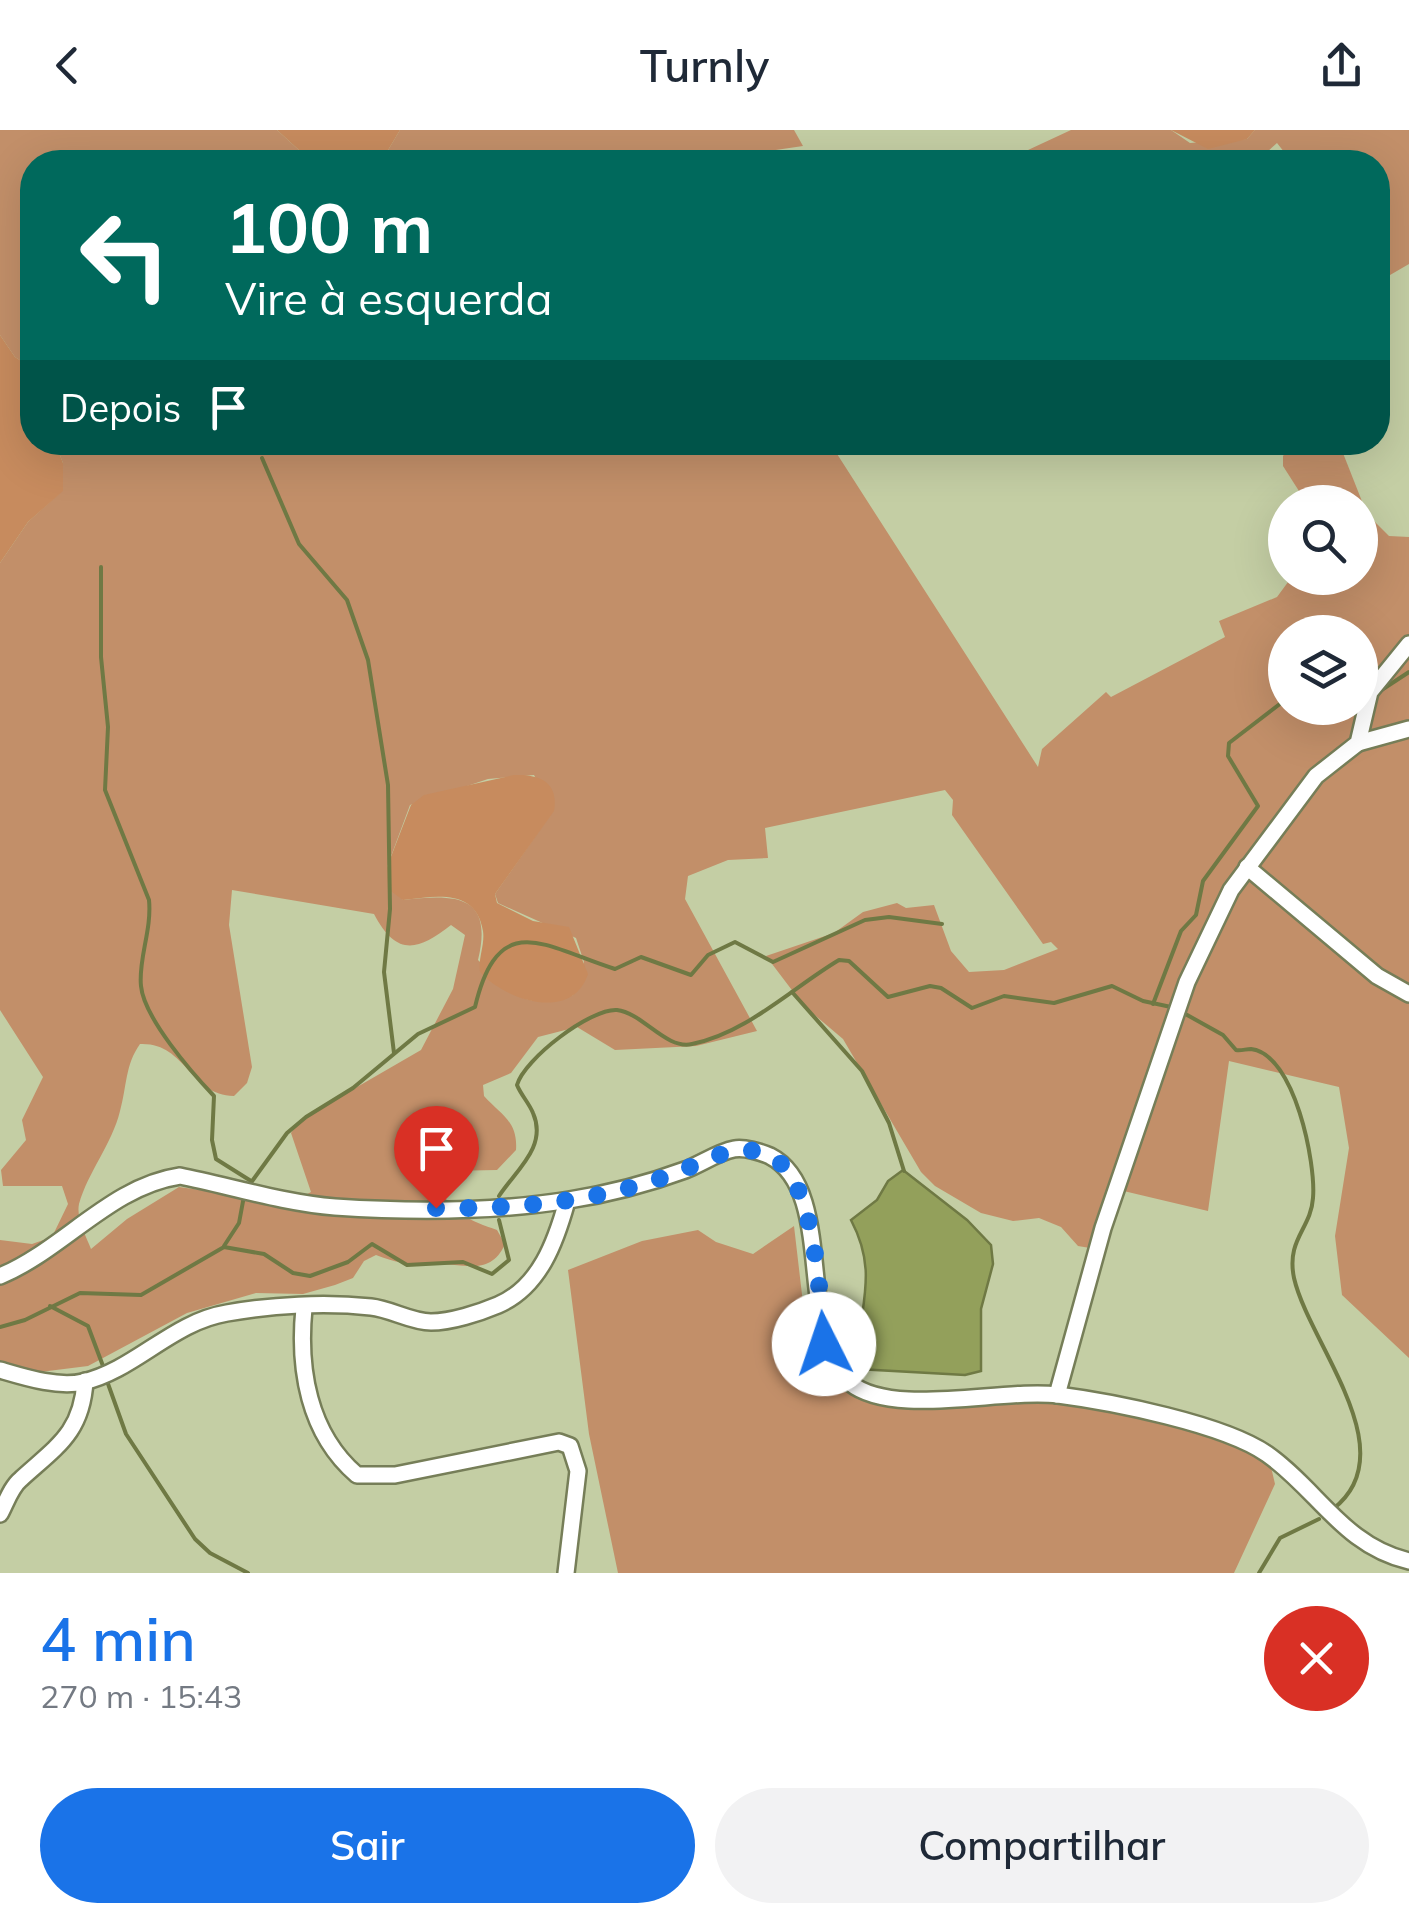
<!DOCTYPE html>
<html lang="pt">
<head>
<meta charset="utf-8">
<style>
  body { margin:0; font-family:Mulish,sans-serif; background:#f2f2f3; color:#1f2937; height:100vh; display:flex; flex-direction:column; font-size:38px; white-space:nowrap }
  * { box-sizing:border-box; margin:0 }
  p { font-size:32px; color:#747a83 }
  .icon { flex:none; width:55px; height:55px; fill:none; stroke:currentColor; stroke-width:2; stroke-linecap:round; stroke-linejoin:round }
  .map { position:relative; height:1443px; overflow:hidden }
  .drawer { display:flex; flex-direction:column; background:#fff; flex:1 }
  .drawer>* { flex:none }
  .top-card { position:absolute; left:20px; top:20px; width:1370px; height:305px; border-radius:40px; box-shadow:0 10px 40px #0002; background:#00695c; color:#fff; overflow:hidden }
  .fabs { position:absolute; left:1268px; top:355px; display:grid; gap:20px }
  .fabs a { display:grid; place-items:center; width:110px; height:110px; border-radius:50%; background:#fff; box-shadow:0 10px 40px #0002; font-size:50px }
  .pin { position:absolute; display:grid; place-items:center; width:85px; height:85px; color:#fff; margin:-102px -42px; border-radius:50% 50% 50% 0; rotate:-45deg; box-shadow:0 0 10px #0007 }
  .pin .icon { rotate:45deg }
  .me { position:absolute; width:110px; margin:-55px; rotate:356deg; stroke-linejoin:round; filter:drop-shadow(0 0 8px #0008) }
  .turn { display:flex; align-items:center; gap:35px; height:210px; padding:0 40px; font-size:45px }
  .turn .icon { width:130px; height:130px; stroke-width:2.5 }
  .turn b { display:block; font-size:70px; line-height:85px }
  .then { display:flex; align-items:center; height:95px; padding:0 40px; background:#0003; gap:20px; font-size:38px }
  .round { display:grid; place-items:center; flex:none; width:105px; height:105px; border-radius:52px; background:#f2f2f3 }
  .headline { display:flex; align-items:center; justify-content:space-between; height:170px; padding:0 40px }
  h1 { font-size:60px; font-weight:600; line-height:75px; color:#1a73e8 }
  .button { display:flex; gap:20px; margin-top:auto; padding:20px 40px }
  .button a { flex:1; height:115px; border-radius:60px; background:#1a73e8; color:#fff; font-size:40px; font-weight:600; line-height:115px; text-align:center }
  .button a+a { background:#f2f2f3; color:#1f2937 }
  header { display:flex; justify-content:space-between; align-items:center; height:130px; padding:0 40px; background:#fff; font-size:45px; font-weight:600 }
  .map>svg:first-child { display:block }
</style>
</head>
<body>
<header><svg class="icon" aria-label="back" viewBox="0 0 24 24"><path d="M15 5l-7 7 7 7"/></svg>Turnly<svg class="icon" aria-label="share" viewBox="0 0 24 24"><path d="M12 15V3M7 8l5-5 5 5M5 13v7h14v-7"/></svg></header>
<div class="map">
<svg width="1409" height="1443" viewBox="0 0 1409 1443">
  <rect width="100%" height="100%" fill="#c4cea4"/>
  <!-- green -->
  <g fill="#c28f69" fill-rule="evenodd">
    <polygon points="0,0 277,0 312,32 32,32 32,238 15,227 0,205"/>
    <polygon points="400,0 794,0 803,16 693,32 381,32"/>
    <polygon points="1071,0 1171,0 1190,13 1247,9 1255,0 1409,0 1409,134 1378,152 1378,32 1292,32 1277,13 1256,32 1034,32 1028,20"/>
    <path d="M55,313H830L1038,637L1042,619L1106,562L1111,567L1225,507L1219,491L1277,467L1291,448H1360V372H1306L1283,336V326L1293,313H1339L1367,384L1389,406L1409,407V1228L1342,1165L1335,1106L1349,1018L1339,957L1229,931L1208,1081L1111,1058L1090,1118L1078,1116L1061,1097L1039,1088L1013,1091L981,1083L935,1056L921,1042L843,909L804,876L766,826L834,803L863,782L897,773L906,778L934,775L951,821L969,842L1004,840L1058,819L1051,812L1043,814L952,685L953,670L945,660L765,698L768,728L728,730L688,746L685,769L757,901L696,916L615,920L577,897L538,907L511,943L483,955L484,966C501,985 518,991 516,1020L497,1040L445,1041C433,1078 469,1090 497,1100L505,1114C491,1146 465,1134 437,1134C413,1135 399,1134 376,1125L364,1131L353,1148L335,1155L303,1164L256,1163L187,1183L88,1236L24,1244L0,1235V1110L32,1114L52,1107L68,1074L62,1056H3L1,1040L26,1010L22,990L43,947L0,880V433L28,392L62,361L63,333ZM1285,502H1360V578H1285ZM534,645L553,681L495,764L498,773L576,808L584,832L573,865C522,881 513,864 478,830C494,764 455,764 403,770L387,737L410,675L488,649ZM232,760L374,784C396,826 417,822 451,795L465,805L453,859L421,920L300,990L291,1003L311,1062L291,1073L179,1057L127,1089L91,1119C86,1106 76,1088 79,1074C88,1042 112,1014 120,981C127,956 125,935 140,914C186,912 189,965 234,966L247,953L252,937L229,795Z"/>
    <polygon points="794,1096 808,1216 825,1248 843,1261 889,1275 986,1267 1082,1272 1247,1315 1271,1337 1275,1354 1234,1443 618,1443 589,1304 568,1140 642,1111 698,1100 716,1112 753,1124"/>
  </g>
  <!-- forest -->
  <g fill="#c78b5e">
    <polygon points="277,0 400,0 381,32 312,32"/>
    <polygon points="1171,0 1255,0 1247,9 1208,19"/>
    <polygon points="0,205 15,227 32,238 32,312 55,313 63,333 63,361 28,392 0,433"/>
    <path d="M514,645C540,644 559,652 554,681L495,764L497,773L533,791L569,797L588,844C572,893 505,870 480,842C478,828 485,815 483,801C476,758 436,766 403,770L388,759L387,737L411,675L424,665Z"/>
  </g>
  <!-- water -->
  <path fill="#93a05b" stroke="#6f7944" stroke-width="2.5" d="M903,1040L967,1090L991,1115L993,1134L981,1179V1241L965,1245L858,1239C856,1179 881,1147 851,1090L877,1070L888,1051Z"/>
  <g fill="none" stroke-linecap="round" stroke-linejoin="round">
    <!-- stream -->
    <g stroke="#6f7944" stroke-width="4">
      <polyline points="262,328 299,414 347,470 368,530 388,655 390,779 384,842 394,923"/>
      <path d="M101,437V527L108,597L105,660L149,770C152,800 138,830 141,856C144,888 192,943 214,966L212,1010L216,1029L251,1051"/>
      <polyline points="1380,561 1409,542"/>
      <polyline points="792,862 862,941 889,993 904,1041"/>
      <polyline points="1153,874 1181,801 1196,785 1203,751 1258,676 1228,626 1229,613 1285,570"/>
      <path d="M1180,881L1223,905L1236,920C1241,921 1246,919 1251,919C1295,924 1316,1034 1313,1068C1311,1099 1286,1109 1294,1148C1309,1214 1407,1322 1333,1379"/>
      <path d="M250,1054L287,1003L306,987L353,958L418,904L475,877C499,777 545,817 615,839L641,827L691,845L708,825L735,812L773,832L865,790L889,787L942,794"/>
      <path d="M499,1066C515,1041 548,1017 533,983C529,973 521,965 517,955C524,929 591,878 617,880C643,883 666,920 692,914C747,903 792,858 839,830L849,831L888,867L930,856L941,858L972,878L1004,866L1054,873L1112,856L1143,871L1171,877"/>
      <polyline points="224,1116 239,1093 244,1066"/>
      <polyline points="50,1176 88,1196 103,1236"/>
      <polyline points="0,1197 25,1190 80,1163 141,1165 224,1117 264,1124 293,1143 310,1146 348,1132 372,1114 407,1135 463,1132 492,1144 509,1130 499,1090"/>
      <polyline points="107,1251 126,1304 195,1409 210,1423 248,1443"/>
      <polyline points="1259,1443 1280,1408 1319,1389"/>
    </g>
    <defs>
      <g id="street">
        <polyline points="1358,613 1409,599"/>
        <polyline points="1247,737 1377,846 1409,864"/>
        <path d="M0,1146C63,1120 111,1056 180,1046C230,1056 284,1073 335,1077C411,1082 494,1082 569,1070C608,1064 647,1054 685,1040C701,1034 718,1022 734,1019C744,1017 761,1022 770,1026C837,1060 795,1206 850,1253C893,1288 1003,1258 1058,1265C1112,1272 1224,1294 1267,1324C1318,1360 1344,1416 1409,1431"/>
        <path d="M304,1178C298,1238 308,1303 357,1345H395L559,1312L570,1316L578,1341L566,1443"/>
        <path d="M0,1240C24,1247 58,1258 83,1252C135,1240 172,1192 227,1183C272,1175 325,1172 371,1177C391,1179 411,1192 431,1192C451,1192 479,1183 498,1175C540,1157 556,1111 567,1071"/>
        <polyline points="1057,1265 1103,1098 1187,852 1231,760 1316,646 1358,613 1370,562 1409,514"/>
        <path d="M0,1384C6,1373 11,1357 21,1349C56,1317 82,1303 85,1251"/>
      </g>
    </defs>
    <!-- street casing -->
    <use href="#street" stroke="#767e58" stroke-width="20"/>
    <!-- street -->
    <use href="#street" stroke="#fff" stroke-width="15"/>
  </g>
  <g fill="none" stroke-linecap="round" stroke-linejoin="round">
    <!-- route -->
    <path stroke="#1a73e8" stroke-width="18" stroke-dasharray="0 32.4" d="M436,1078C514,1079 597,1072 670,1045C702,1034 737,1008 772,1027C816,1051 820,1168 824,1214"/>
  </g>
</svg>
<div class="fabs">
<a><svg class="icon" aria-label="search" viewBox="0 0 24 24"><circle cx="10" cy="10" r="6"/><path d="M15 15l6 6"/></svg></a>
<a><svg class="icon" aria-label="layers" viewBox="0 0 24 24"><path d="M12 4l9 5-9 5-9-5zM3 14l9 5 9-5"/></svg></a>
</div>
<div class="pin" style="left:436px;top:1078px;background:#d93025"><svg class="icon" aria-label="arrive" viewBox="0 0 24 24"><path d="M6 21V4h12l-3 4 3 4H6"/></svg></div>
<svg class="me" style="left:824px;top:1214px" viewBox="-20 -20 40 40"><circle r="19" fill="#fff"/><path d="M0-13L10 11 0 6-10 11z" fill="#1a73e8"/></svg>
<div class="top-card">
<div class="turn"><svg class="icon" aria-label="left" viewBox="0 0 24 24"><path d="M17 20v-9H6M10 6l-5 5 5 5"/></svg><div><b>100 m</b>Vire à esquerda</div></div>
<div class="then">Depois<svg class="icon" aria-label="arrive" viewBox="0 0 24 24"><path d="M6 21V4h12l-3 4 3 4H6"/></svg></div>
</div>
</div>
<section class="drawer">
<div class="headline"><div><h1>4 min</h1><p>270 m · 15:43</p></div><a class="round" style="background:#d93025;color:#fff"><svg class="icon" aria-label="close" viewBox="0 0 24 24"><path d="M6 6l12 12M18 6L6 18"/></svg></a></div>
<div class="button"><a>Sair</a><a>Compartilhar</a></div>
</section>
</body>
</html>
